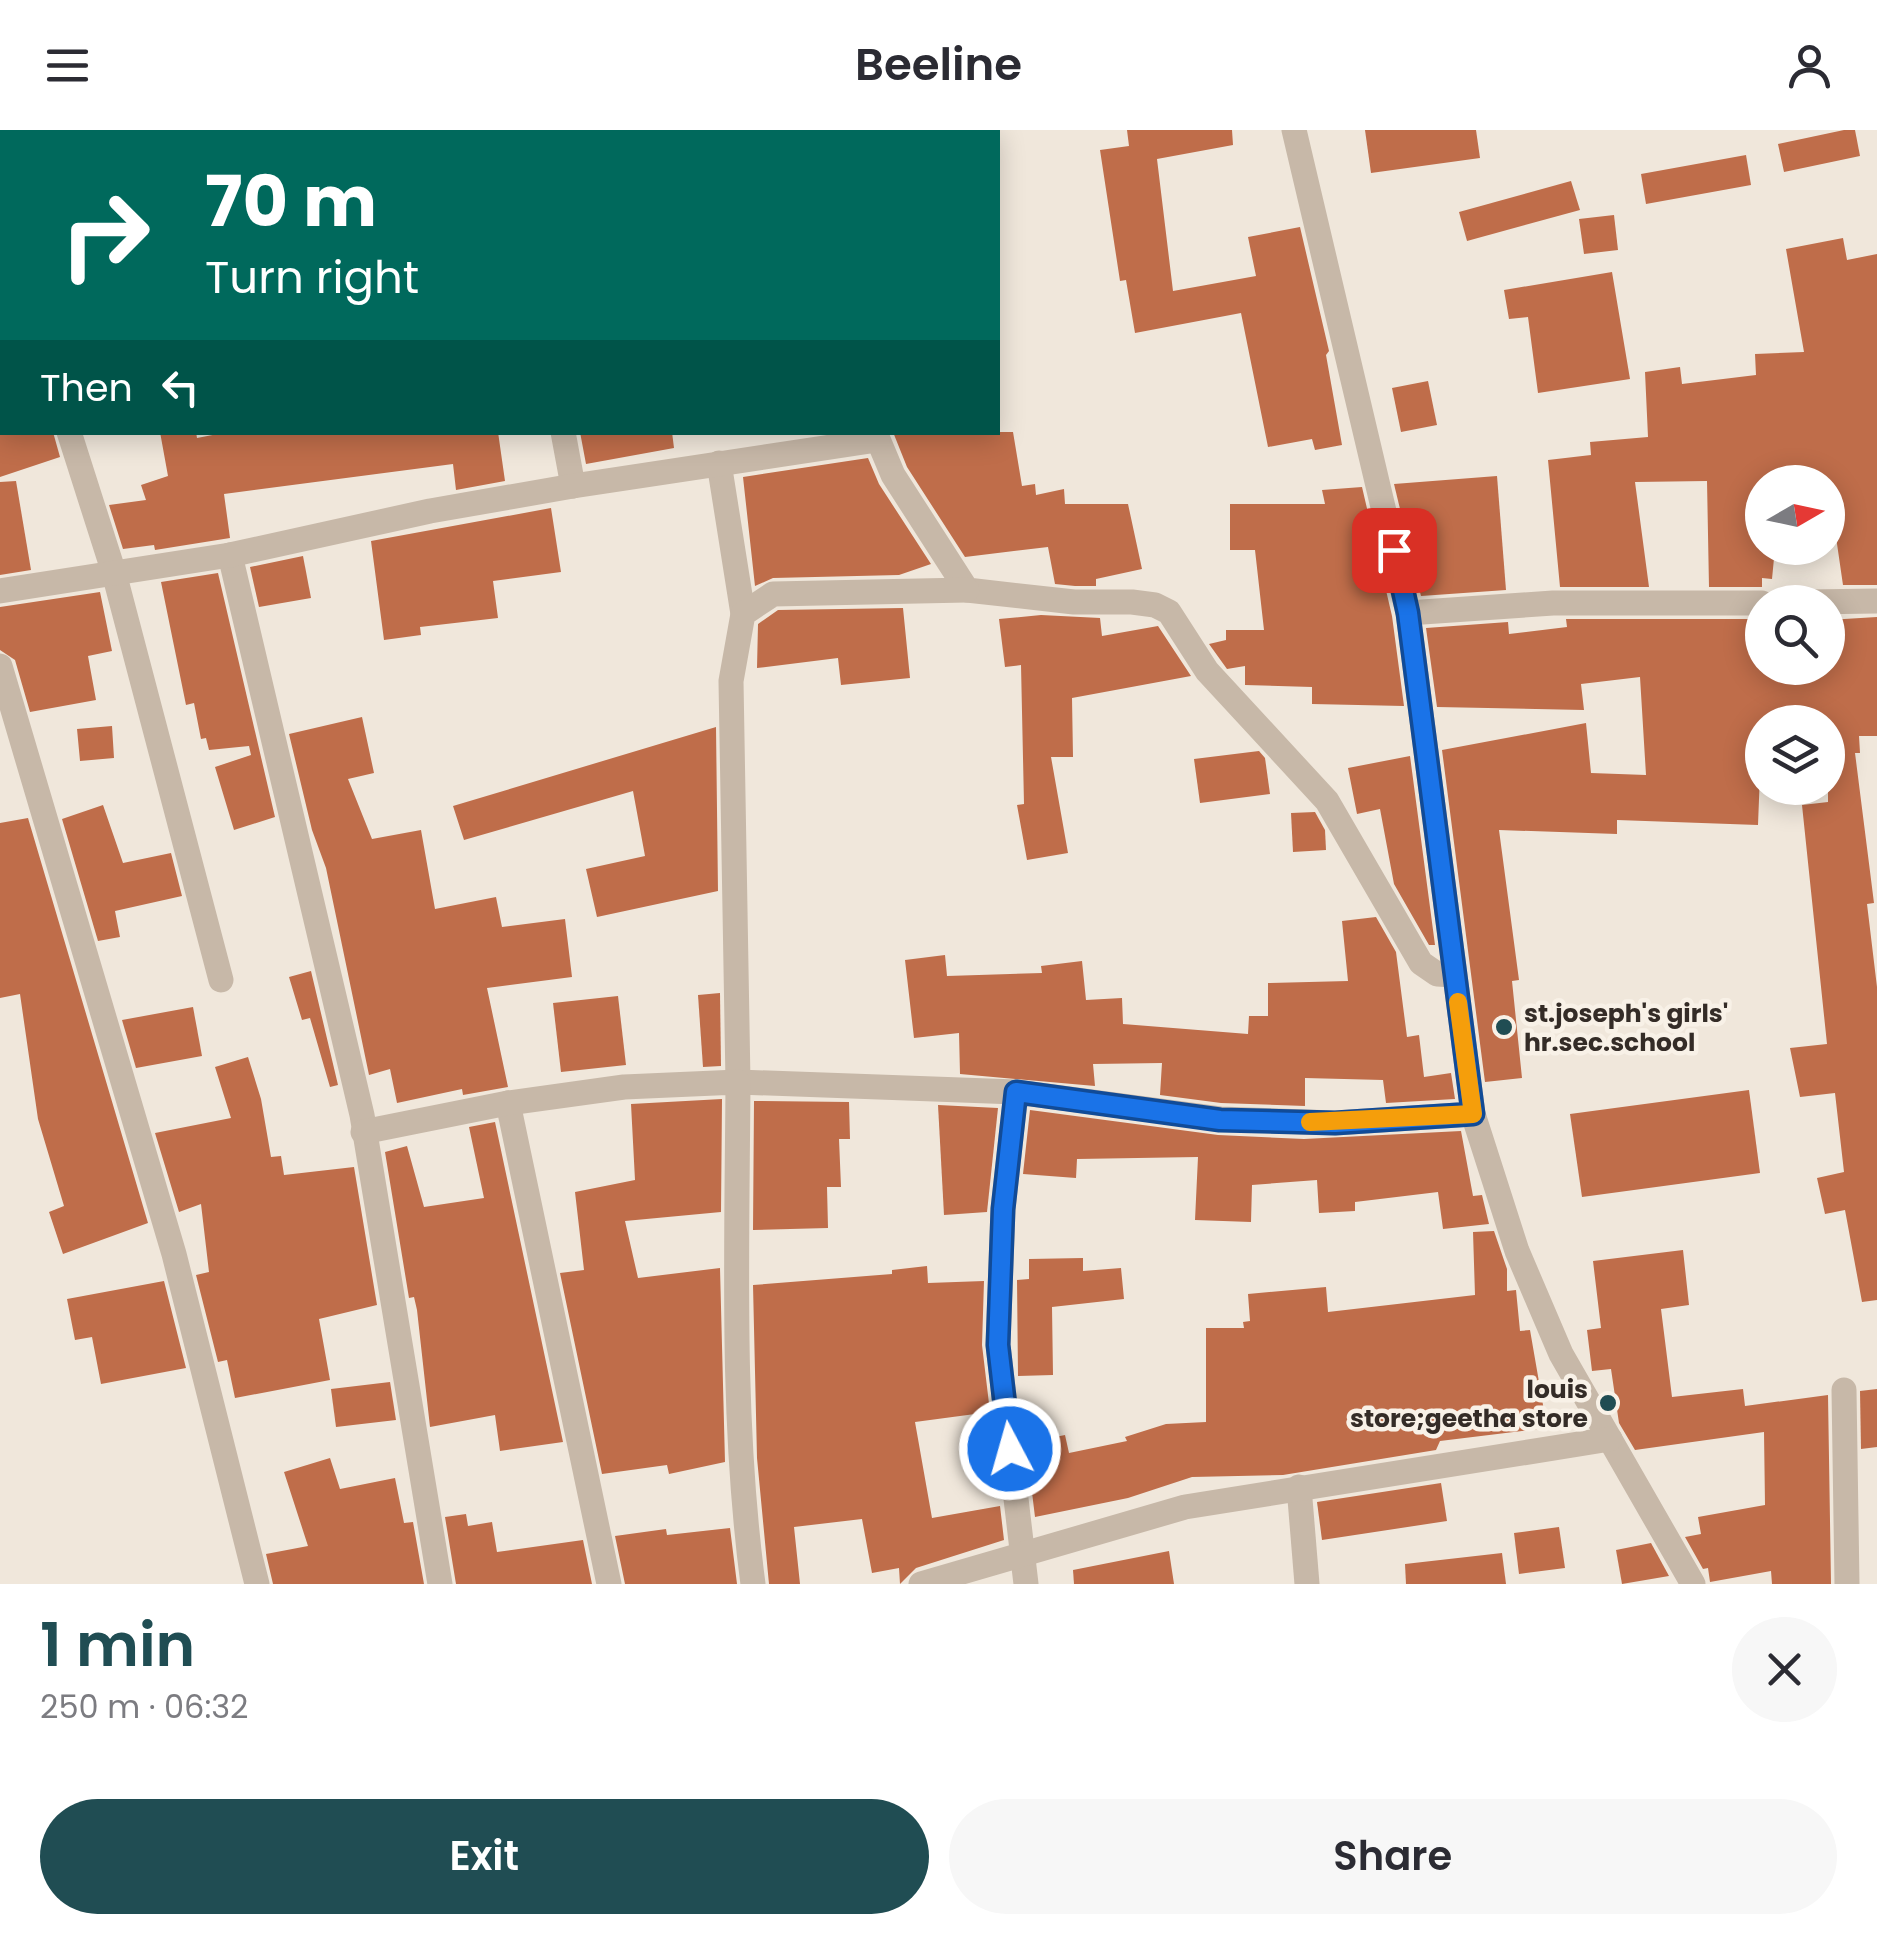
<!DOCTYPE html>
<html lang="en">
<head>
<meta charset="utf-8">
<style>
  body { margin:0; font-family:Poppins,sans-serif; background:#f7f7f7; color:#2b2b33; height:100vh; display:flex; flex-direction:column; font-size:38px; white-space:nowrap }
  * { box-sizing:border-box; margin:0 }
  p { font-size:32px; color:#7c7c81 }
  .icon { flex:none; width:55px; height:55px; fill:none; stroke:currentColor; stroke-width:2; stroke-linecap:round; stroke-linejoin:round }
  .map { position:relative; height:1454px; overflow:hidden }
  .side { display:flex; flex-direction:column; background:#fff; flex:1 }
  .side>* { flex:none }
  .banner { position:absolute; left:0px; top:0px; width:1000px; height:305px; box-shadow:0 5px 25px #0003; background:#00695c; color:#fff; overflow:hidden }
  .needle { width:65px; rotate:81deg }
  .controls { position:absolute; left:1745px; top:335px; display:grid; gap:20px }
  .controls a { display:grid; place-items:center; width:100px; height:100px; border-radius:50%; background:#fff; box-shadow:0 5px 25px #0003; font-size:50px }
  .pin { position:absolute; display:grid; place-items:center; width:85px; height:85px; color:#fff; margin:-42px; border-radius:20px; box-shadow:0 5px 15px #0006 }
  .me { position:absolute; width:110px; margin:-55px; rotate:354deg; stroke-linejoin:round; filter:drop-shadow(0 0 8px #0008) }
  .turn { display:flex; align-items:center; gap:35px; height:210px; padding:0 40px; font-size:45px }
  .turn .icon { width:130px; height:130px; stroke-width:2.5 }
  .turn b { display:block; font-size:70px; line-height:85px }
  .then { display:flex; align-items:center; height:95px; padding:0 40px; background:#0003; gap:20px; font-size:38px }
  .round { display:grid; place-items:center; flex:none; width:105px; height:105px; border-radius:52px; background:#f7f7f7 }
  .overview { display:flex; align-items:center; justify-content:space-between; height:170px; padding:0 40px }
  h1 { font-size:60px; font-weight:600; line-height:75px; color:#204d53 }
  .action { display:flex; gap:20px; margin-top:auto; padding:20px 40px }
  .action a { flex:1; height:115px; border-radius:60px; background:#204d53; color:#fff; font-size:40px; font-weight:600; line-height:115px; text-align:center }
  .action a+a { background:#f7f7f7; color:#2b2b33 }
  header { display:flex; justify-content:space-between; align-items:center; height:130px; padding:0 40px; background:#fff; font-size:45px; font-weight:600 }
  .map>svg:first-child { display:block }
</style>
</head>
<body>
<header><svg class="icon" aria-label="menu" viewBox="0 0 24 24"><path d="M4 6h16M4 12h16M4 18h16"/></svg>Beeline<svg class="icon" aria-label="person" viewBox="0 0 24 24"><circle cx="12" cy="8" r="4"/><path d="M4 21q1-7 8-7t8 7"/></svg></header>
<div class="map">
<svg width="1877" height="1454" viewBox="0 0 1877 1454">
  <rect width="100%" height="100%" fill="#f0e7db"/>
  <!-- building -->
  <g fill="#bf6d4a">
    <polygon points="1127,0 1232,0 1233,15 1157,29 1173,161 1256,146 1248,107 1300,97 1329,221 1326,225 1342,315 1315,320 1312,309 1268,317 1241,183 1135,203 1126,150 1120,151 1100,20 1129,16"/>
    <polygon points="1365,0 1476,0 1480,28 1371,43"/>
    <polygon points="1844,0 1855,0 1860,26 1784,42 1778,14"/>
    <polygon points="1746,25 1751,55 1646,74 1641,44"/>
    <polygon points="1571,51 1580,80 1467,111 1459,82"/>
    <polygon points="1614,85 1618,120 1584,124 1579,89"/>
    <polygon points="1843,108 1847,130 1877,124 1877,455 1843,455 1828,352 1762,352 1762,418 1775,418 1772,449 1762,448 1762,457 1709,457 1707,351 1635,352 1649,457 1560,457 1548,330 1591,325 1590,312 1648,307 1645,242 1680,237 1682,254 1756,245 1755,224 1804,222 1786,119"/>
    <polygon points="1612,142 1630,249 1538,263 1528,187 1509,189 1504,160"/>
    <polygon points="1428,251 1437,295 1401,302 1392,258"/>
    <polygon points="0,302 53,302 60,327 0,347"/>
    <polygon points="160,302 196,302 197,308 228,302 498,302 505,351 456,360 453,334 224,364 230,408 155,420 154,415 123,419 109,375 146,370 141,355 168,346"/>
    <polygon points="580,302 672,302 674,318 586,334"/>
    <polygon points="893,302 1013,302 1022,356 1035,354 1036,365 1064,359 1065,374 1128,374 1142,439 1096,449 1096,456 1075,456 1055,454 1048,417 965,427 907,337"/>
    <polygon points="868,328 879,354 931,434 899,445 773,448 755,456 743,347"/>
    <polygon points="1497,346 1506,460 1421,466 1394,354"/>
    <polygon points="16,351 31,440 0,445 0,352"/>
    <polygon points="1362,357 1392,486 1404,576 1312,574 1312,557 1245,555 1245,536 1227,539 1209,514 1226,510 1226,500 1264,500 1255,420 1230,420 1230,374 1325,374 1322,360"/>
    <polygon points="551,378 561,442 493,451 498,488 420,497 421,505 384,510 371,411"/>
    <polygon points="303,426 311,468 259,477 250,437"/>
    <polygon points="218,443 275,687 234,700 215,637 251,625 249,616 209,620 206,608 201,609 194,573 186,575 161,452"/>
    <polygon points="100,462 112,521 88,526 96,570 30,582 15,530 0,520 0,477"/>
    <polygon points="903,478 910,548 841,555 838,528 757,538 758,494 778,480"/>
    <polygon points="1041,485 1100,488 1102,506 1158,496 1191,546 1072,568 1073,627 1051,627 1068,723 1027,730 1017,675 1024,674 1021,535 1005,537 999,489"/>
    <polygon points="1877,487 1877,606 1859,606 1860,623 1855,623 1874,773 1867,774 1877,857 1877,1170 1862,1172 1845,1080 1825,1084 1817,1048 1844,1042 1835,963 1800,967 1790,918 1827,914 1802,675 1828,672 1828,592 1762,592 1758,695 1617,690 1617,704 1499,700 1519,850 1512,851 1522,948 1485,952 1442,620 1586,593 1591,643 1646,645 1640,547 1581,554 1584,580 1437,577 1426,498 1508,492 1509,504 1567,497 1566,489 1762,489 1762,538 1828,538 1828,490"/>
    <polygon points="362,587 374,643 348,649 372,709 421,700 435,779 496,767 502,797 565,789 572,847 487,858 508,957 463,965 462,959 397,973 390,939 369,945 326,738 312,700 289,604"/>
    <polygon points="112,596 114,628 80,631 77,599"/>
    <polygon points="716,597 718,761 597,787 586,739 645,726 633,661 464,710 453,676"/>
    <polygon points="1259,621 1265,628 1270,664 1200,673 1194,629"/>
    <polygon points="1410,626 1435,815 1429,815 1394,754 1380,679 1357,684 1348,638"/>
    <polygon points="103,675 123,733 171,723 182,766 115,781 120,807 98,811 62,689"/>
    <polygon points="1315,682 1325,700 1326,720 1293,722 1291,683"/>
    <polygon points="28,688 148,1093 63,1124 49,1082 64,1076 38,989 20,864 0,868 0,693"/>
    <polygon points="1376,787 1396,822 1407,907 1419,905 1424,947 1451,943 1455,969 1386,973 1383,950 1305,948 1305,976 1221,973 1160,965 1162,933 1093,934 1095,956 960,944 959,903 914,908 905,830 945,825 947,846 1042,843 1041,836 1082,831 1086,870 1122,868 1123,894 1248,904 1249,886 1268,886 1268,853 1348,851 1342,791"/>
    <polygon points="311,841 338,955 330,957 310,888 302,890 289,847"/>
    <polygon points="720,863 721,936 703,937 698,865"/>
    <polygon points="618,866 626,935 561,942 553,873"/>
    <polygon points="193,877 202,926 136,938 122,890"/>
    <polygon points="248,927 261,969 271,1027 281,1026 284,1045 354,1037 377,1175 319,1189 330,1250 235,1268 227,1230 218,1232 196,1145 209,1142 201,1074 179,1082 155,1003 231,988 215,937"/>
    <polygon points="1749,960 1760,1043 1582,1067 1570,984"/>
    <polygon points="722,969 721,1082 625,1091 638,1148 720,1138 725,1332 669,1344 667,1335 602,1344 560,1143 584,1140 575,1062 635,1050 631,974"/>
    <polygon points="754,971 849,972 850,1009 839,1009 841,1057 827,1057 828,1098 753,1100"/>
    <polygon points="938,975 998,978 987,1082 944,1085"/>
    <polygon points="1030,980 1218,1005 1304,1009 1461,1001 1473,1066 1482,1065 1489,1094 1443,1099 1438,1062 1355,1072 1355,1081 1319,1083 1317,1050 1252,1055 1251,1092 1195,1090 1198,1027 1077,1029 1076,1048 1023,1044"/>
    <polygon points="495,992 563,1312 500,1321 495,1285 430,1297 417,1180 414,1167 409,1168 385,1022 407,1016 424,1077 484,1068 469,997"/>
    <polygon points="1494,1101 1507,1139 1507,1161 1516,1160 1520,1201 1530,1200 1547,1298 1440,1311 1436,1320 1283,1345 1192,1347 1128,1368 1035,1387 1026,1313 1065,1305 1069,1323 1127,1311 1125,1307 1166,1294 1206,1292 1206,1198 1244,1198 1243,1192 1250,1191 1248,1164 1326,1157 1328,1182 1475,1165 1473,1102"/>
    <polygon points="1683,1120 1689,1175 1661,1179 1672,1267 1743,1259 1745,1276 1828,1265 1831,1454 1772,1454 1771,1441 1710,1452 1708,1438 1703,1439 1685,1407 1701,1404 1698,1387 1765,1375 1764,1302 1635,1320 1619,1293 1611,1239 1592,1241 1587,1200 1601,1198 1593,1131"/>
    <polygon points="1083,1128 1083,1141 1121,1138 1124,1169 1052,1177 1053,1245 1018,1246 1017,1150 1029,1149 1029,1129"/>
    <polygon points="927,1136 928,1153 984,1151 982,1215 990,1282 915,1292 932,1388 1000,1376 1004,1410 916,1438 900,1454 899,1438 872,1443 862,1389 794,1397 800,1454 769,1454 757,1328 753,1155 892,1144 892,1140"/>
    <polygon points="164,1151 186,1238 101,1254 92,1207 75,1210 67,1169"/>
    <polygon points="390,1252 396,1290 336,1297 331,1259"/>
    <polygon points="1877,1259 1877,1317 1861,1319 1860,1261"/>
    <polygon points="330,1328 340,1359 395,1348 404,1393 413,1392 424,1454 273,1454 266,1424 308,1416 284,1342"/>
    <polygon points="1441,1353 1447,1391 1322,1410 1317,1372"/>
    <polygon points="466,1384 468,1396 492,1392 497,1422 583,1410 592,1454 456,1454 445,1387"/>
    <polygon points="1559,1397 1565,1438 1519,1444 1514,1403"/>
    <polygon points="730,1398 737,1454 625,1454 615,1406 666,1399 667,1405"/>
    <polygon points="1651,1413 1669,1446 1622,1454 1616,1420"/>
    <polygon points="1169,1421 1174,1454 1074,1454 1073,1440"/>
    <polygon points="1502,1423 1506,1454 1406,1454 1405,1434"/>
  </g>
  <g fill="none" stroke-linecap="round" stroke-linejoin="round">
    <!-- street -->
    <g stroke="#c7b8a8" stroke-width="25">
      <polyline points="511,0 511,2"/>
      <polyline points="1294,0 1408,483 1473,984 1517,1121 1561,1224 1693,1454"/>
      <polyline points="825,2 836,0"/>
      <polyline points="0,72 2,81"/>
      <polyline points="69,302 114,443 221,850"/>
      <polyline points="563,302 573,356"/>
      <polyline points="875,302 893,345 967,460 1074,472 1132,472 1155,475 1169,482 1207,541 1327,671 1421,833 1437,844 1454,845"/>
      <polyline points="719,333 743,484"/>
      <polyline points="230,425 362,985 440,1454"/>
      <polyline points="967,460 773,464 743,484 731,551 738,952 1016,962 1220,989 1335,993 1473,984"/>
      <polyline points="0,461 230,425 430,381 573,356 877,310"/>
      <polyline points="1807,472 1877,471"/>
      <polyline points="1408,483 1553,473 1762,473"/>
      <polyline points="0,536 174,1124 257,1454"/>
      <polyline points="1016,962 1003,1079 998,1215 1026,1454"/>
      <polyline points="508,973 609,1454"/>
      <path d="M363,1002L508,973L624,957L738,952C737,1119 731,1289 753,1454"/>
      <polyline points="1844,1260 1847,1454"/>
      <polyline points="1299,1357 1307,1454"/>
      <polyline points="921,1454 1185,1377 1610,1309"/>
    </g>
  </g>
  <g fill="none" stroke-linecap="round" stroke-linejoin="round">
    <defs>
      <polyline id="route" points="1010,1319 998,1215 1003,1079 1016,962 1220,990 1335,993 1473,984 1408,483 1394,420"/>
    </defs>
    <!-- route casing -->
    <use href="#route" stroke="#114b97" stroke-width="25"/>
    <!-- route -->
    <use href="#route" stroke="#1a73e8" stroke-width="18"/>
    <!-- slow -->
    <polyline stroke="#f59e0b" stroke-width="18" points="1310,992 1473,984 1458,872"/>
  </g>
  <!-- markers -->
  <g fill="#204d53" stroke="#f8f1e7" stroke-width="4">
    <circle cx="1504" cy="897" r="10"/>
    <circle cx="1608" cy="1273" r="10"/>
  </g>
  <g text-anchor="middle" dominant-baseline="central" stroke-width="9" stroke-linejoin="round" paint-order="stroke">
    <!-- poi labels -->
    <g font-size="25" font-weight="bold" fill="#342c27" stroke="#f8f1e7" text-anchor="start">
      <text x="1524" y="883">st.joseph's girls'<tspan x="1524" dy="29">hr.sec.school</tspan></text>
      <text x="1588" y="1259" text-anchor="end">louis<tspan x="1588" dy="29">store;geetha store</tspan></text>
    </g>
  </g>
</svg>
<div class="controls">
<a><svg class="needle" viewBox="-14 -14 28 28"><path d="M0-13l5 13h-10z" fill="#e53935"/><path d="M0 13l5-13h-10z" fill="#7c7c81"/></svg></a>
<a><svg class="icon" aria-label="search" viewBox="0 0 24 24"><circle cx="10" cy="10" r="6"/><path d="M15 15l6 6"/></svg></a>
<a><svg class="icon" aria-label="layers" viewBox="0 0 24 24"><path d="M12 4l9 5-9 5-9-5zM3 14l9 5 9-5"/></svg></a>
</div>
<div class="pin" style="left:1394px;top:420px;background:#d93025"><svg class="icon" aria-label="arrive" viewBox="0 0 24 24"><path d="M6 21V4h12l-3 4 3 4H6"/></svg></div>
<svg class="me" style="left:1010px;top:1319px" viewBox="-20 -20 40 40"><circle r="17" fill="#1a73e8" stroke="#fff" stroke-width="3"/><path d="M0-11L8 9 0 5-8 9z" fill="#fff"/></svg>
<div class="banner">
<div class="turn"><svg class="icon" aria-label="right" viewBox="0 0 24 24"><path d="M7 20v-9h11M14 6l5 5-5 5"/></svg><div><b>70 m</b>Turn right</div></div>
<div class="then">Then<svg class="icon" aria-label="left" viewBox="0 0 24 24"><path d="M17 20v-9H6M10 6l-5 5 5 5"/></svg></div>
</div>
</div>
<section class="side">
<div class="overview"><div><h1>1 min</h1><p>250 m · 06:32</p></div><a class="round"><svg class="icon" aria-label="close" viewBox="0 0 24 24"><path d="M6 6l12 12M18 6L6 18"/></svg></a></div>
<div class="action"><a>Exit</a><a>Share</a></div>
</section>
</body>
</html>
